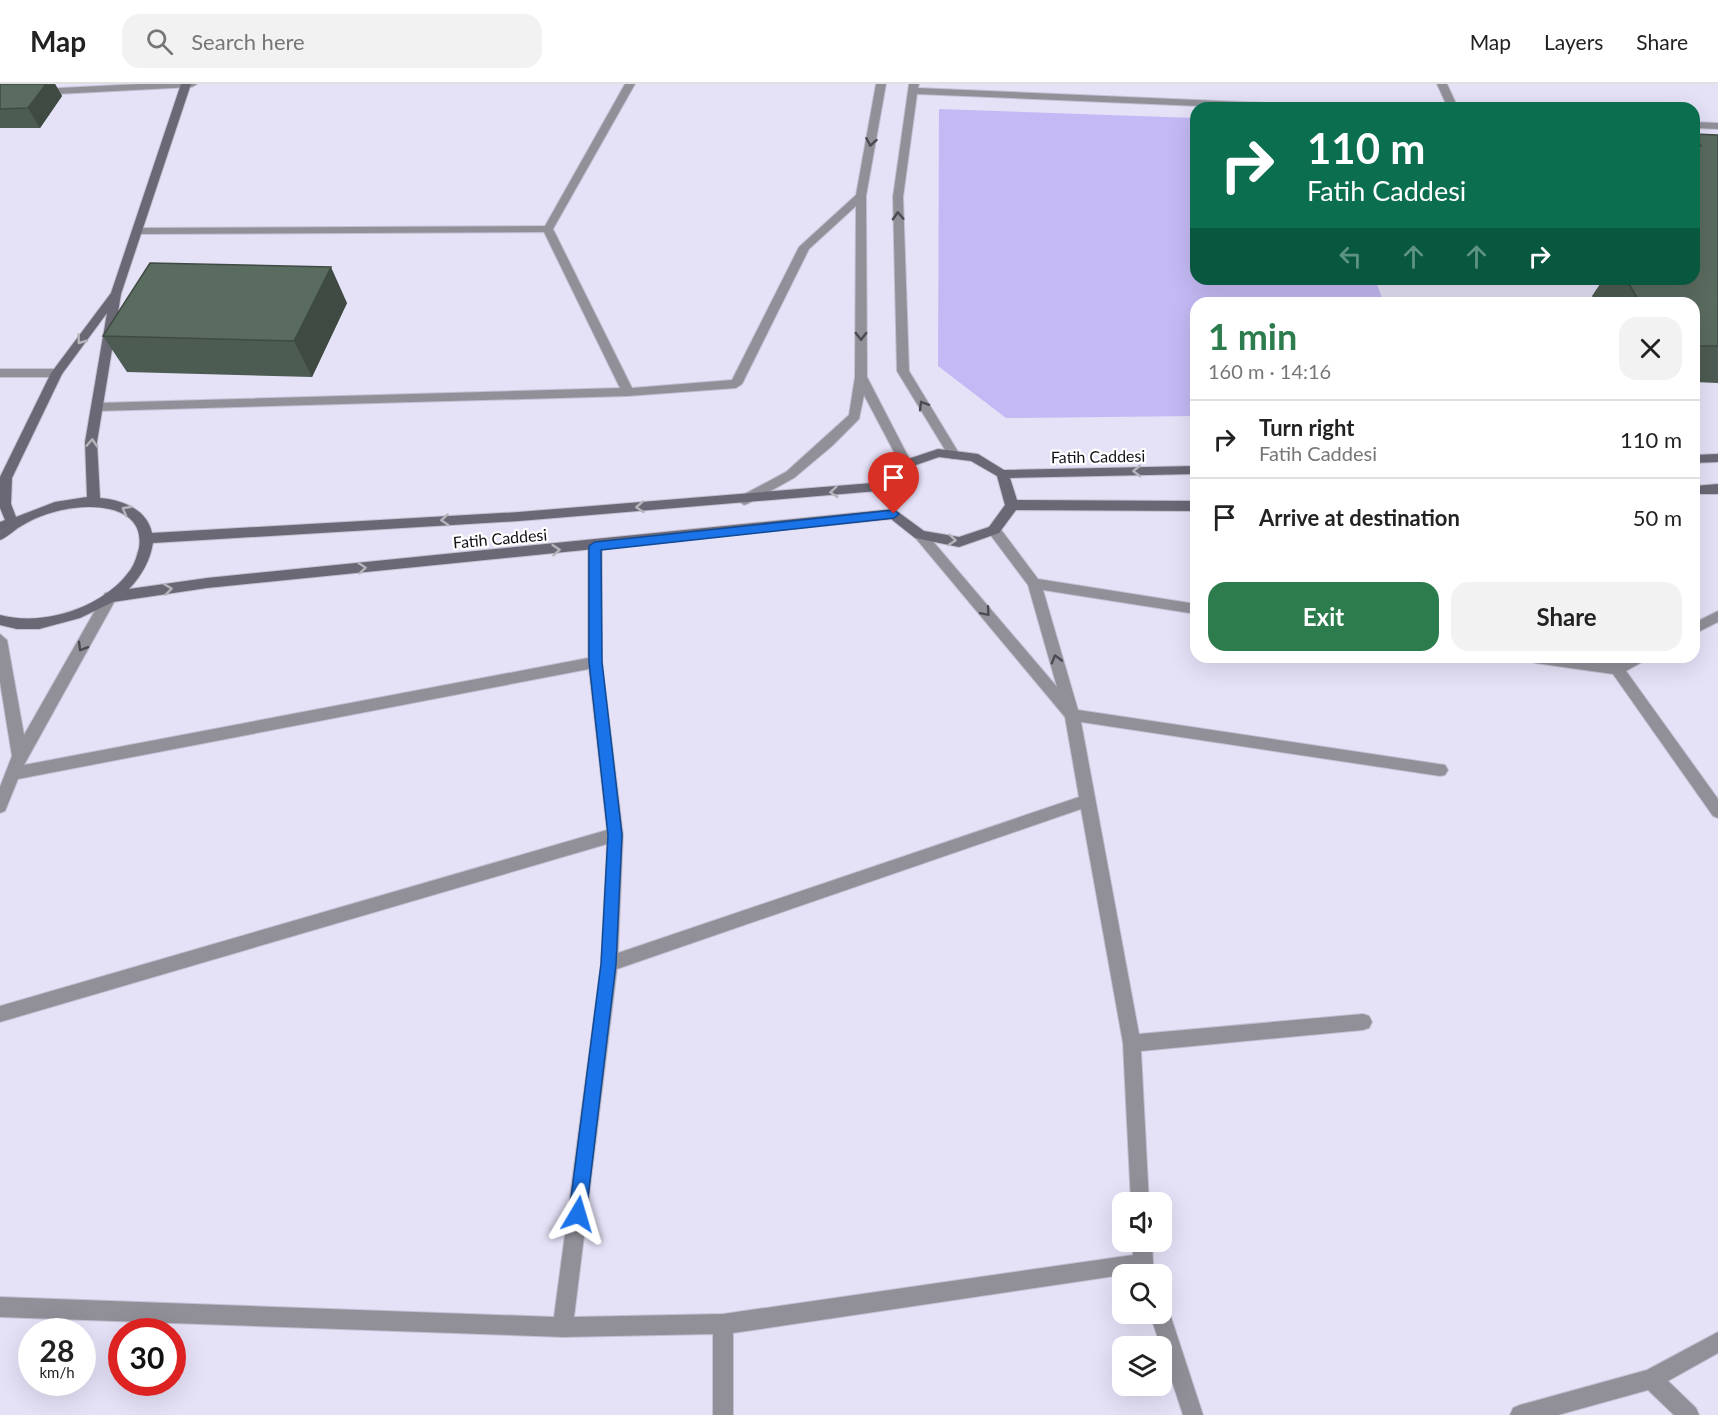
<!DOCTYPE html>
<html lang="en">
<head>
<meta charset="utf-8">
<style>
  body { margin:0; font-family:Lato,sans-serif; background:#f2f2f2; color:#222; height:100vh; display:flex; flex-direction:column; font-size:22px; white-space:nowrap }
  * { box-sizing:border-box; margin:0 }
  p { font-size:20px; color:#767676 }
  .icon { flex:none; width:33px; height:33px; fill:none; stroke:currentColor; stroke-width:2; stroke-linecap:round; stroke-linejoin:round }
  .map { position:relative; flex:1; overflow:hidden }
  .details { position:absolute; left:1190px; top:213px; width:510px; height:366px; display:flex; flex-direction:column; background:#fff; border-radius:18px; box-shadow:0 6px 24px #0002 }
  .details>* { flex:none }
  .top-card { position:absolute; left:1190px; top:18px; width:510px; height:183px; border-radius:18px; box-shadow:0 6px 24px #0002; background:#0b6e4f; color:#fff; overflow:hidden }
  .tools { position:absolute; left:1112px; top:1108px; display:grid; gap:12px }
  .tools a { display:grid; place-items:center; width:60px; height:60px; border-radius:12px; background:#fff; box-shadow:0 6px 24px #0002; font-size:30px }
  .speed { position:absolute; left:18px; top:1234px; display:flex; gap:12px; font-size:30px; font-weight:700; text-align:center }
  .speed>* { display:grid; place-content:center; width:78px; height:78px; border-radius:50%; background:#fff; box-shadow:0 6px 24px #0002; line-height:1 }
  .speed small { font-size:15px; font-weight:400 }
  .speed .limit { border:9px solid #d22; background:#fff; color:#111 }
  .pin { position:absolute; display:grid; place-items:center; width:51px; height:51px; color:#fff; margin:-62px -26px; border-radius:50% 50% 50% 0; rotate:-45deg; box-shadow:0 0 6px #0007 }
  .pin .icon { rotate:45deg }
  .me { position:absolute; width:66px; margin:-33px; rotate:7deg; stroke-linejoin:round; filter:drop-shadow(0 0 4px #0008) }
  .turn { display:flex; align-items:center; gap:21px; height:126px; padding:0 18px; font-size:27px }
  .turn .icon { width:78px; height:78px; stroke-width:2.5 }
  .turn b { display:block; font-size:42px; line-height:51px }
  .lanes { display:flex; align-items:center; height:57px; padding:0 18px; background:#0003; justify-content:center; gap:30px; direction:ltr }
  .lanes .off { opacity:.35 }
  .round { display:grid; place-items:center; flex:none; width:63px; height:63px; border-radius:18px; background:#f2f2f2 }
  .summary { display:flex; align-items:center; justify-content:space-between; height:102px; padding:0 18px }
  h1 { font-size:36px; font-weight:700; line-height:45px; color:#2c7c4d }
  .primary-button { display:flex; gap:12px; margin-top:auto; padding:12px 18px }
  .primary-button a { flex:1; height:69px; border-radius:18px; background:#2c7c4d; color:#fff; font-size:24px; font-weight:700; line-height:69px; text-align:center }
  .primary-button a+a { background:#f2f2f2; color:#222 }
  ul { padding:0; list-style:none }
  li { display:flex; align-items:center; gap:18px; height:78px; padding:0 18px; border-top:2px solid #e0e0e0 }
  li div { flex:1 }
  li b { display:block; font-size:22px }
  li em { font-style:normal }
  header { display:flex; align-items:center; gap:36px; box-sizing:border-box; height:84px; padding:0 30px; background:#fff; border-bottom:2px solid #e0e0e0 }
  header strong { font-size:28px }
  nav { display:flex; gap:33px; margin-inline-start:auto; font-size:21px }
  .search { width:420px; height:54px; background:#f2f2f2; display:flex; align-items:center; gap:15px; box-sizing:border-box; padding:0 21px; border-radius:18px; color:#767676; font-size:22px }
  .map>svg:first-child { display:block }
</style>
</head>
<body>
<header>
<strong>Map</strong>
<div class="search"><svg class="icon" aria-label="search" viewBox="0 0 24 24"><circle cx="10" cy="10" r="6"/><path d="M15 15l6 6"/></svg>Search here</div>
<nav><a>Map</a><a>Layers</a><a>Share</a></nav>
</header>
<div class="map">
<svg width="1718" height="1331" viewBox="0 0 1718 1331">
  <rect width="100%" height="100%" fill="#e5e1f7"/>
  <!-- green -->
  <polygon fill="#c4b9f4" points="939,25 1195,34 1196,195 1375,195 1384,219 1196,219 1195,332 1006,334 938,282"/>
  <g fill="none" stroke-linecap="round" stroke-linejoin="round">
    <defs>
      <g id="street">
        <polygon points="139,0 197,0 192,3 0,13 0,7"/>
        <polygon points="625,0 635,0 553,145 632,304 732,296 799,163 856,111 876,0 886,0 866,112 867,293 912,380 910,383 902,383 864,311 859,335 832,362 794,394 749,419 744,421 738,416 739,413 786,388 849,331 855,293 856,122 809,165 742,300 736,304 628,312 98,327 92,323 98,319 620,304 544,148 138,150 133,147 138,144 545,142"/>
        <polygon points="909,0 919,0 918,4 1310,21 1315,24 1245,24 917,10 903,113 909,287 960,371 954,375 950,374 897,287 893,113"/>
        <polygon points="1437,0 1447,0 1458,24 1448,24"/>
        <polygon points="1694,38 1718,39 1718,45 1694,44"/>
        <polygon points="0,285 57,285 63,289 57,293 0,293"/>
        <polygon points="994,441 999,443 1038,495 1196,520 1196,530 1043,506 1078,626 1445,681 1448,686 1445,691 1440,692 1081,638 1139,950 1363,930 1369,932 1372,938 1369,944 1363,946 1141,967 1149,1119 1131,1119 1123,959 1081,725 617,885 574,1233 723,1230 1133,1171 1132,1158 1152,1158 1153,1179 1157,1191 1122,1191 733,1249 733,1331 713,1331 713,1250 563,1253 0,1233 0,1213 554,1233 601,880 607,760 0,938 0,922 607,746 589,585 18,695 5,727 0,729 0,703 12,672 0,598 0,550 7,556 24,651 105,509 110,508 117,513 24,681 588,574 588,462 590,459 600,459 602,462 602,578 623,751 618,869 1079,713 1065,633 913,451 915,448 925,448 1057,603 1028,501 989,449 987,446 989,443"/>
        <polygon points="1718,527 1718,538 1694,550 1694,539"/>
        <polygon points="1528,573 1574,573 1615,579 1627,573 1646,573 1644,577 1626,587 1718,715 1718,734 1713,732 1613,590 1535,579 1530,577"/>
        <polygon points="1161,1220 1167,1223 1170,1230 1203,1331 1183,1331 1150,1230 1161,1230"/>
        <polygon points="1718,1248 1718,1269 1668,1297 1696,1324 1699,1331 1674,1331 1648,1306 1558,1331 1510,1331 1513,1324 1520,1321 1647,1286"/>
      </g>
      <g id="secondary">
        <path d="M181,0H191L121,210L97,358L100,414C122,416 147,425 152,449L519,428L885,398L902,377L938,365L978,370L1004,386L1196,382V390L1010,394L1017,416L1196,417V427L1016,426L999,449L959,463L915,454L891,435L207,504L113,518L80,534L39,545H17L0,541V531C44,543 105,523 131,485C135,479 137,471 139,464C145,426 103,420 74,424C56,426 38,432 23,441C15,445 8,453 0,456V438L5,436L0,424V393L51,289L111,209ZM107,229L85,358L87,413L55,418L16,433L11,420L12,394L62,290ZM939,373L971,377L997,392L1005,421L989,443L959,453L924,447L894,425L207,494L129,505C142,491 150,477 153,459L519,437L889,406L893,405L910,383Z"/>
        <polygon points="1718,370 1718,378 1694,379 1694,371"/>
        <polygon points="1718,400 1718,410 1694,410 1694,402"/>
      </g>
    </defs>
    <!-- street casing -->
    <use href="#street" stroke="#c3c0d3" stroke-width="2"/>
    <!-- secondary casing -->
    <use href="#secondary" stroke="#c3c0d3" stroke-width="2"/>
    <!-- street -->
    <use href="#street" fill="#919099" fill-rule="evenodd"/>
    <!-- secondary -->
    <use href="#secondary" fill="#6a6874" fill-rule="evenodd"/>
  </g>
  <!-- wall -->
  <g fill="#4d5c52">
    <polygon points="0,0 55,0 62,12 40,44 0,44"/>
    <polygon points="1694,50 1718,51 1718,299 1694,298 1694,219 1596,219 1592,212 1602,197 1601,195 1694,195"/>
    <polygon points="347,219 312,293 127,288 103,252"/>
  </g>
  <!-- shaded-wall -->
  <g fill="#3f4b42">
    <polygon points="46,0 55,0 62,12 40,44 28,24"/>
    <polygon points="331,183 347,219 312,293 294,257"/>
  </g>
  <!-- building -->
  <g fill="#5a6b5f" stroke="#3f4b42" stroke-width="1.5">
    <polygon points="0,0 46,0 28,24 0,25"/>
    <polygon points="1694,50 1718,51 1718,262 1694,262 1694,219 1640,219 1626,195 1694,195 1694,62 1701,62"/>
    <polygon points="150,179 331,183 294,257 103,252"/>
  </g>
  <!-- one-way arrows -->
  <defs><path id="oneway-chevron" d="M-2-3.5L2.5 0L-2 3.5" fill="none" stroke-width="1.6" stroke-linecap="round" stroke-linejoin="round" transform="scale(1.5)"/></defs>
  <g stroke="#4b4a52">
    <use href="#oneway-chevron" transform="translate(871 58) rotate(100)"/>
    <use href="#oneway-chevron" transform="translate(898 132) rotate(-92)"/>
    <use href="#oneway-chevron" transform="translate(861 252) rotate(90)"/>
    <use href="#oneway-chevron" transform="translate(923 321) rotate(-121)"/>
    <use href="#oneway-chevron" transform="translate(986 528) rotate(49)"/>
    <use href="#oneway-chevron" transform="translate(82 563) rotate(120)"/>
    <use href="#oneway-chevron" transform="translate(1056 575) rotate(-106)"/>
  </g>
  <g stroke="#b4b4ba">
    <use href="#oneway-chevron" transform="translate(81 256) rotate(127)"/>
    <use href="#oneway-chevron" transform="translate(92 359) rotate(-87)"/>
    <use href="#oneway-chevron" transform="translate(1137 387) rotate(179)"/>
    <use href="#oneway-chevron" transform="translate(834 408) rotate(175)"/>
    <use href="#oneway-chevron" transform="translate(640 423) rotate(176)"/>
    <use href="#oneway-chevron" transform="translate(126 426) rotate(-152)"/>
    <use href="#oneway-chevron" transform="translate(445 436) rotate(176)"/>
    <use href="#oneway-chevron" transform="translate(952 456) rotate(5)"/>
    <use href="#oneway-chevron" transform="translate(556 466) rotate(-5)"/>
    <use href="#oneway-chevron" transform="translate(362 484) rotate(-5)"/>
    <use href="#oneway-chevron" transform="translate(168 505) rotate(-8)"/>
  </g>
  <!-- route -->
  <polygon fill="#1a73e8" stroke="#114b97" stroke-width="1.5" points="894,426 899,430 894,434 601,466 602,578 622,751 616,880 586,1130 584,1136 578,1139 571,1136 569,1130 601,880 608,751 589,578 589,462 595,458"/>
  <g text-anchor="middle" dominant-baseline="central" stroke-width="4.5" stroke-linejoin="round" paint-order="stroke">
    <!-- street labels -->
    <g font-size="16" fill="#121018" stroke="#fff">
      <text transform="translate(1098 372) rotate(-1)">Fatih Caddesi</text>
      <text transform="translate(500 454) rotate(-5)">Fatih Caddesi</text>
    </g>
  </g>
</svg>
<div class="tools">
<a><svg class="icon" aria-label="sound" viewBox="0 0 24 24"><path d="M4 9h4l5-4v14l-5-4H4zM17 9q2 3 0 6"/></svg></a>
<a><svg class="icon" aria-label="search" viewBox="0 0 24 24"><circle cx="10" cy="10" r="6"/><path d="M15 15l6 6"/></svg></a>
<a><svg class="icon" aria-label="layers" viewBox="0 0 24 24"><path d="M12 4l9 5-9 5-9-5zM3 14l9 5 9-5"/></svg></a>
</div>
<div class="speed"><div>28<small>km/h</small></div><div class="limit">30</div></div>
<div class="pin" style="left:894px;top:430px;background:#d93025"><svg class="icon" aria-label="arrive" viewBox="0 0 24 24"><path d="M6 21V4h12l-3 4 3 4H6"/></svg></div>
<svg class="me" style="left:578px;top:1130px" viewBox="-20 -20 40 40"><path d="M0-17L14 15 0 8-14 15z" fill="#1a73e8" stroke="#fff" stroke-width="4"/></svg>
<div class="top-card">
<div class="turn"><svg class="icon" aria-label="right" viewBox="0 0 24 24"><path d="M7 20v-9h11M14 6l5 5-5 5"/></svg><div><b>110 m</b>Fatih Caddesi</div></div>
<div class="lanes"><svg class="icon off" aria-label="left" viewBox="0 0 24 24"><path d="M17 20v-9H6M10 6l-5 5 5 5"/></svg><svg class="icon off" aria-label="ahead" viewBox="0 0 24 24"><path d="M12 20V5M6 11l6-6 6 6"/></svg><svg class="icon off" aria-label="ahead" viewBox="0 0 24 24"><path d="M12 20V5M6 11l6-6 6 6"/></svg><svg class="icon" aria-label="right" viewBox="0 0 24 24"><path d="M7 20v-9h11M14 6l5 5-5 5"/></svg></div>
</div>
<section class="details">
<div class="summary"><div><h1>1 min</h1><p>160 m · 14:16</p></div><a class="round"><svg class="icon" aria-label="close" viewBox="0 0 24 24"><path d="M6 6l12 12M18 6L6 18"/></svg></a></div>
<ul>
<li><svg class="icon" aria-label="right" viewBox="0 0 24 24"><path d="M7 20v-9h11M14 6l5 5-5 5"/></svg><div><b>Turn right</b><p>Fatih Caddesi</p></div><em>110 m</em></li>
<li><svg class="icon" aria-label="arrive" viewBox="0 0 24 24"><path d="M6 21V4h12l-3 4 3 4H6"/></svg><div><b>Arrive at destination</b></div><em>50 m</em></li>
</ul>
<div class="primary-button"><a>Exit</a><a>Share</a></div>
</section>
</div>
</body>
</html>
